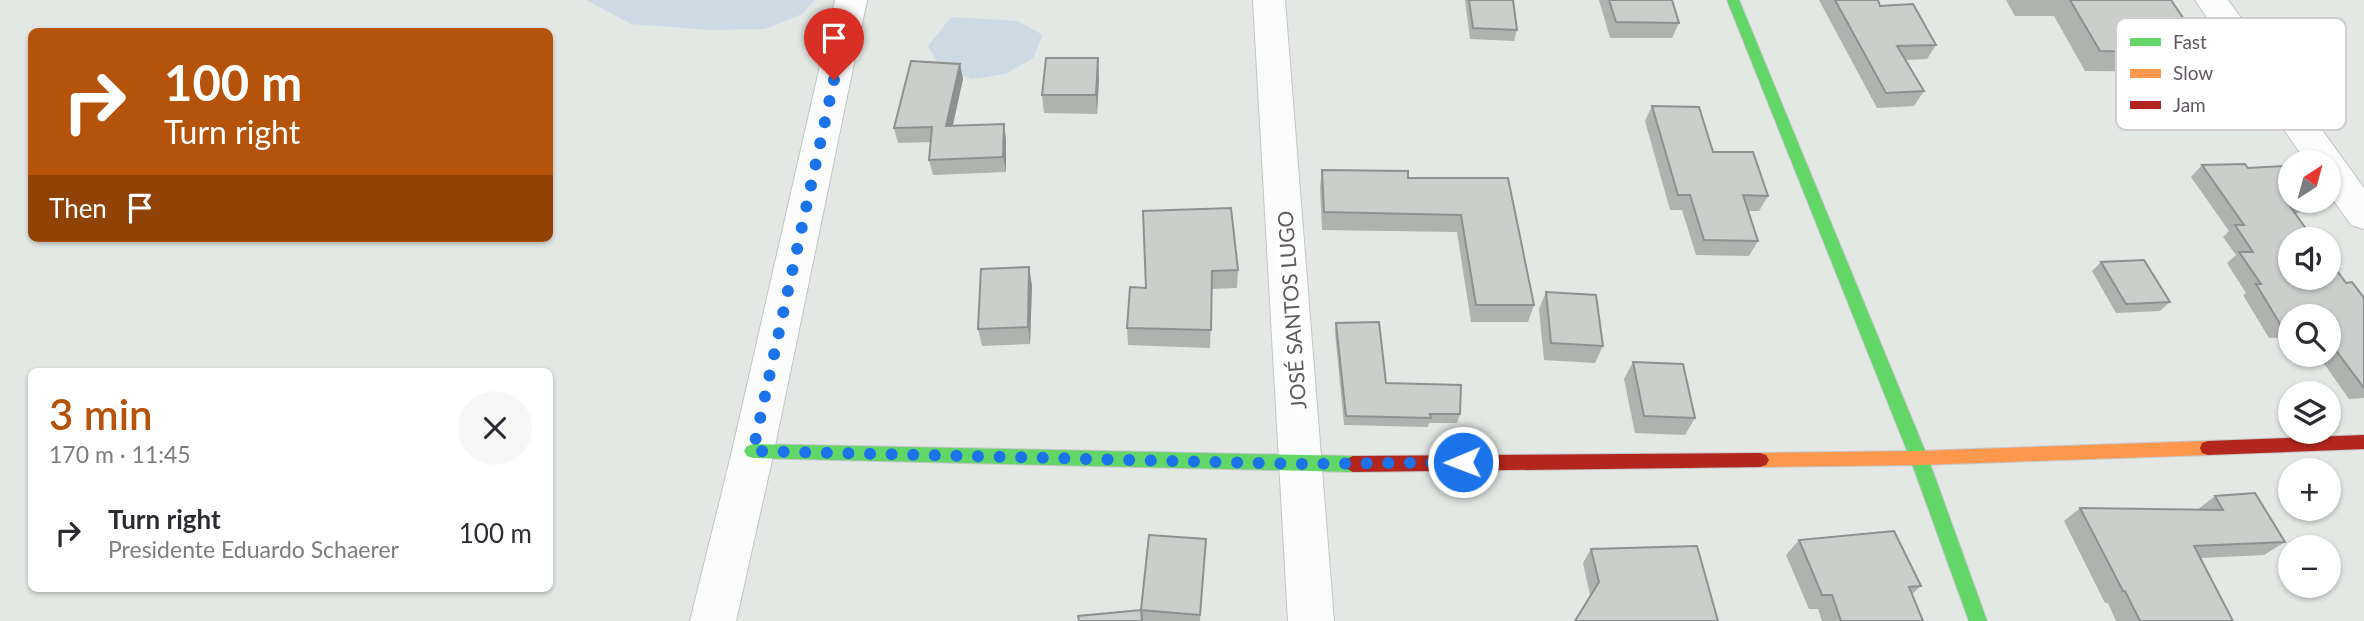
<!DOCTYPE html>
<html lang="en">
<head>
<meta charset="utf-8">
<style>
  body { margin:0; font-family:Lato,sans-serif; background:#f7f7f7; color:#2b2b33; height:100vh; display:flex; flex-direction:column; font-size:26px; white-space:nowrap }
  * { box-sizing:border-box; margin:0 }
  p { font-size:23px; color:#7c7c81 }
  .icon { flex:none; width:38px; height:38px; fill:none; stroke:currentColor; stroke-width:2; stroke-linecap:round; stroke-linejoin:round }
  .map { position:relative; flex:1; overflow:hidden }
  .side { position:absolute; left:28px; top:368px; width:525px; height:224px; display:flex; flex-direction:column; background:#fff; border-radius:10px; box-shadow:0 2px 5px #0004 }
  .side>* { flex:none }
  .hud { position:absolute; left:28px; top:28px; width:525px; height:214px; border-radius:10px; box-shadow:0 2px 5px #0004; background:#b45309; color:#fff; overflow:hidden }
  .needle { width:46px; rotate:36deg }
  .fabs { position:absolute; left:2278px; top:150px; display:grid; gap:14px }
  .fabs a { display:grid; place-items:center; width:63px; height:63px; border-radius:50%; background:#fff; box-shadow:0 2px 5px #0004; font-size:35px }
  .pin { position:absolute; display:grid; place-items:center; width:60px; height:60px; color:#fff; margin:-72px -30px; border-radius:50% 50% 50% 0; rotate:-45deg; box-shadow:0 0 7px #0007 }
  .pin .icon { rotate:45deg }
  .me { position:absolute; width:77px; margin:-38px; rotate:269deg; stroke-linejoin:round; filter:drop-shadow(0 0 5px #0008) }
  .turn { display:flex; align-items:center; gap:24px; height:147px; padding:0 21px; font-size:32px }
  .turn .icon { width:91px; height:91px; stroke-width:2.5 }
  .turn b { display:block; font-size:49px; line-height:60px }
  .then { display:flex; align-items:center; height:66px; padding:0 21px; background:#0003; gap:14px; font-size:26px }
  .round { display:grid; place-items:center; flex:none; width:74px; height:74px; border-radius:37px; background:#f7f7f7 }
  .overview { display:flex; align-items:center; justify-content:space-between; height:119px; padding:0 21px }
  h1 { font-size:42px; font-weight:600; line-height:52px; color:#b45309 }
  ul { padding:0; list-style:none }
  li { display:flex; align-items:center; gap:21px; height:91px; padding:0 21px }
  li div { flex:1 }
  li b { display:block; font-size:26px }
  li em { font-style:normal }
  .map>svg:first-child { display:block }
</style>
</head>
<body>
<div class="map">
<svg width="2364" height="621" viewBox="0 0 2364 621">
  <rect width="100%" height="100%" fill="#e3e8e4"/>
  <!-- green -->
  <g fill="#cedae3">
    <polygon points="586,0 815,0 802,14 765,29 711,30 631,24"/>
    <polygon points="951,17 1018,21 1043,35 1033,58 1006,74 972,79 940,67 928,46"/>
  </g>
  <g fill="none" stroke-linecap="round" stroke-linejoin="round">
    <defs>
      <g id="street">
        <polygon points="835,0 867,0 774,451 736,621 690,621 732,451"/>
        <polygon points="1253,0 1285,0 1334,621 1288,621"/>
        <polygon points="2195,0 2228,0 2364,188 2364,229 2351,225 2329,194 2329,163 2307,163"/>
      </g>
      <g id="fast">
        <polygon points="1727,0 1739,0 1928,458 1987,621 1969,621 1910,458"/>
        <polygon points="753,444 1353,456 1359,459 1362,464 1359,469 1353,472 753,458 747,456 744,451 747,446"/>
      </g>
      <polygon id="slow" points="2208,441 2214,443 2216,448 2214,453 2208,455 1919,465 1760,467 1754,465 1751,460 1754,455 1760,453 1919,451"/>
      <g id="jam">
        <polygon points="2364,435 2364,449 2208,455 2202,453 2200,448 2202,443 2208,441"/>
        <polygon points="1760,453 1766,455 1769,460 1766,465 1760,467 1353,472 1347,469 1344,464 1347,459 1353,456"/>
      </g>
    </defs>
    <!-- street casing -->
    <use href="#street" stroke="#c4c4c4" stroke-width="2"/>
    <!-- fast casing -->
    <use href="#fast" stroke="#c6c5c6" stroke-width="2"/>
    <!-- slow casing -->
    <use href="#slow" stroke="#c6c5c6" stroke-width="2"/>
    <!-- jam casing -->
    <use href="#jam" stroke="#c6c5c6" stroke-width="2"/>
    <!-- street -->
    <use href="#street" fill="#fbfcfb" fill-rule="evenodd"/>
    <!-- fast -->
    <use href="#fast" fill="#63d668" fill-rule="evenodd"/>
    <!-- slow -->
    <use href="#slow" fill="#ff974d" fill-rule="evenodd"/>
    <!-- jam -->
    <use href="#jam" fill="#b3261e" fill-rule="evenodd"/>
  </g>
  <!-- wall -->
  <g fill="#afb2af">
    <polygon points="1465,0 1513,0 1517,30 1514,41 1470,39"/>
    <polygon points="1599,0 1672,0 1679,23 1672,38 1610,38"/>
    <polygon points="1819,0 1878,0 1880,6 1936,45 1927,59 1905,60 1924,91 1914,106 1877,108"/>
    <polygon points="2006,0 2112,0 2207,53 2190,72 2085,71 2054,16 2015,16"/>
    <polygon points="1098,58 1099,78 1097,114 1044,113 1042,95"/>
    <polygon points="960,64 963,79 953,125 1006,139 1006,172 933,175 929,160 931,142 898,143 894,128"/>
    <polygon points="1652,106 1713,152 1768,196 1759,211 1748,211 1758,241 1749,256 1696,255 1682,210 1670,210 1645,121"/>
    <polygon points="2202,165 2248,168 2310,201 2298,213 2295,213 2346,283 2364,298 2364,398 2349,399 2318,355 2329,355 2329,317 2291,317 2291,337 2269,338 2243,295 2246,293 2227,263 2236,255 2223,237 2229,231 2191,177"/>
    <polygon points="1322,170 1408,178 1508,178 1534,305 1528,322 1471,322 1457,232 1322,230 1320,187"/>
    <polygon points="1143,211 1238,270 1237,288 1212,289 1210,348 1128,345 1127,328 1146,288"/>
    <polygon points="2101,262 2170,302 2160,311 2116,313 2092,271"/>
    <polygon points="1032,285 1030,344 982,346 978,329"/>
    <polygon points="1546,292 1603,346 1595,363 1544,360 1539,309"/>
    <polygon points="1336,323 1386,383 1460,414 1457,423 1429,423 1428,427 1344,425 1335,332"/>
    <polygon points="1633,362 1695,418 1685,435 1635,433 1624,379"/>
    <polygon points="2215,496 2285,542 2264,555 2200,558 2233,621 2116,621 2108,603 2105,603 2064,521 2080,508 2197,510"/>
    <polygon points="1799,540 1921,586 1912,594 1923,621 1822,621 1818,609 1809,609 1786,555"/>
    <polygon points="1697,546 1590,595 1583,563 1591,549"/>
    <polygon points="1205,554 1200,621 1079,621 1141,610"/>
  </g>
  <!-- shaded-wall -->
  <g fill="#8e918f">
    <polygon points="1098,58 1099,78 1097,114 1096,95"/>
    <polygon points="960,64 963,79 949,141 946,126"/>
    <polygon points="1004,124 1006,139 1006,172 1003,157"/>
    <polygon points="1029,267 1032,285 1030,344 1028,327"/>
  </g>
  <!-- building -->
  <g fill="#cbcfcc" stroke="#8e918f" stroke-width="2">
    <polygon points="1469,0 1513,0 1517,30 1473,28"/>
    <polygon points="1609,0 1672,0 1679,23 1616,22"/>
    <polygon points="1835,0 1878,0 1880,6 1913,4 1936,45 1897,46 1924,91 1886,93"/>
    <polygon points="2070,0 2171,0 2207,53 2100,51"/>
    <polygon points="1046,58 1098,58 1096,95 1042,95"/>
    <polygon points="911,61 960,64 946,126 1004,124 1003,157 929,160 932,127 894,128"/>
    <polygon points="1652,106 1699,107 1713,152 1753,152 1768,196 1743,195 1758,241 1704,240 1690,195 1678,195"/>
    <polygon points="2245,164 2248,168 2284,166 2291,175 2291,201 2310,201 2287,202 2314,240 2291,240 2291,278 2329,278 2329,260 2346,283 2352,282 2364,298 2364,388 2329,341 2329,317 2291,317 2291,327 2282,327 2256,284 2261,284 2239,252 2253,252 2235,225 2244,225 2202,165"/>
    <polygon points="1322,170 1408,171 1408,178 1508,178 1534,305 1476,305 1461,215 1324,212"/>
    <polygon points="1231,208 1238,270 1212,271 1211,330 1127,328 1130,287 1146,288 1143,211"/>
    <polygon points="2144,260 2170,302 2126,304 2101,262"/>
    <polygon points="1029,267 1028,327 978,329 981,269"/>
    <polygon points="1546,292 1596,295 1603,346 1551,343"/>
    <polygon points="1379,322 1386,383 1461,385 1460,414 1430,414 1431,418 1346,416 1336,323"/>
    <polygon points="1633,362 1683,364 1695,418 1644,416"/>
    <polygon points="2255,493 2285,542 2194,546 2233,621 2140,621 2125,591 2123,591 2080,508 2223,510 2215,496"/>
    <polygon points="1894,531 1921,586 1909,587 1923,621 1841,621 1832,595 1822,595 1799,540"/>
    <polygon points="1149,535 1206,539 1200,615 1141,610"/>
    <polygon points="1697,546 1718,621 1575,621 1599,582 1591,549"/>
    <polygon points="1141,610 1142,621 1079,621 1078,616"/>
  </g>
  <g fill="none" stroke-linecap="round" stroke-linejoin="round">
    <!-- route -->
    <polyline stroke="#1a73e8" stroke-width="12" stroke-dasharray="0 21.6" points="834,80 753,451 1302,464 1463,462"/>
  </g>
  <g text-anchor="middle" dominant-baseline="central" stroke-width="7" stroke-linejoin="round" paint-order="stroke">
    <!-- street labels -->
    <g font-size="21" fill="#605960" stroke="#fff">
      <text transform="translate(1291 310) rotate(-94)">JOSÉ SANTOS LUGO</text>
    </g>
  </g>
  <!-- legend -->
  <rect x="2116" y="18" width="230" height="112" rx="10" fill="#fff" stroke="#cfcdcf" stroke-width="2"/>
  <rect x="2130" y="38" width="31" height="8" fill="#63d668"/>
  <rect x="2130" y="69" width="31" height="9" fill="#ff974d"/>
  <rect x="2130" y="101" width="31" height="8" fill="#b3261e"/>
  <g font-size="19" fill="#605960">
    <text x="2173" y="49">Fast</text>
    <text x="2173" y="80">Slow</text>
    <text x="2173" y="112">Jam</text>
  </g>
</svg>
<div class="fabs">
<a><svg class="needle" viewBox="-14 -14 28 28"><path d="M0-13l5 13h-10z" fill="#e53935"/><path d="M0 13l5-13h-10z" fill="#7c7c81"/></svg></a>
<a><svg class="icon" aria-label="sound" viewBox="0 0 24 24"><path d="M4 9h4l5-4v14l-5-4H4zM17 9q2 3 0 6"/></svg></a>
<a><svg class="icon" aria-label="search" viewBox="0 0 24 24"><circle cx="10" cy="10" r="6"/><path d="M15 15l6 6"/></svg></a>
<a><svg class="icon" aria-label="layers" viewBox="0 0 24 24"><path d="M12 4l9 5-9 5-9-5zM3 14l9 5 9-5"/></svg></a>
<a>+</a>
<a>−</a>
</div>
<div class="pin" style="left:834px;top:80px;background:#d93025"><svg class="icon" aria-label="arrive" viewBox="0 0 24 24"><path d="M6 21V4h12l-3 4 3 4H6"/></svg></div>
<svg class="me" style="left:1463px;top:462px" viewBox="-20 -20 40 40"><circle r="17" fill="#1a73e8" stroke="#fff" stroke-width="3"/><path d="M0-11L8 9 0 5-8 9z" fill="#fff"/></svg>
<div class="hud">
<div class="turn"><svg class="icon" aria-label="right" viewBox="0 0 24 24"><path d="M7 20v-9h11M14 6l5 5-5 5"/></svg><div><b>100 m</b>Turn right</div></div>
<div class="then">Then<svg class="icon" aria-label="arrive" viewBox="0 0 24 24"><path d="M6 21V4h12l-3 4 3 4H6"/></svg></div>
</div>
<section class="side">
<div class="overview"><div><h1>3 min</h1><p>170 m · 11:45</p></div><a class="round"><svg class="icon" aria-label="close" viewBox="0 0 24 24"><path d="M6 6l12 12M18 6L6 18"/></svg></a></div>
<ul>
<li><svg class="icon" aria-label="right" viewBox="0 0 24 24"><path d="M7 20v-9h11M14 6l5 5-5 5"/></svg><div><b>Turn right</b><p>Presidente Eduardo Schaerer</p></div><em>100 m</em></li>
</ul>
</section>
</div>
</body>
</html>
